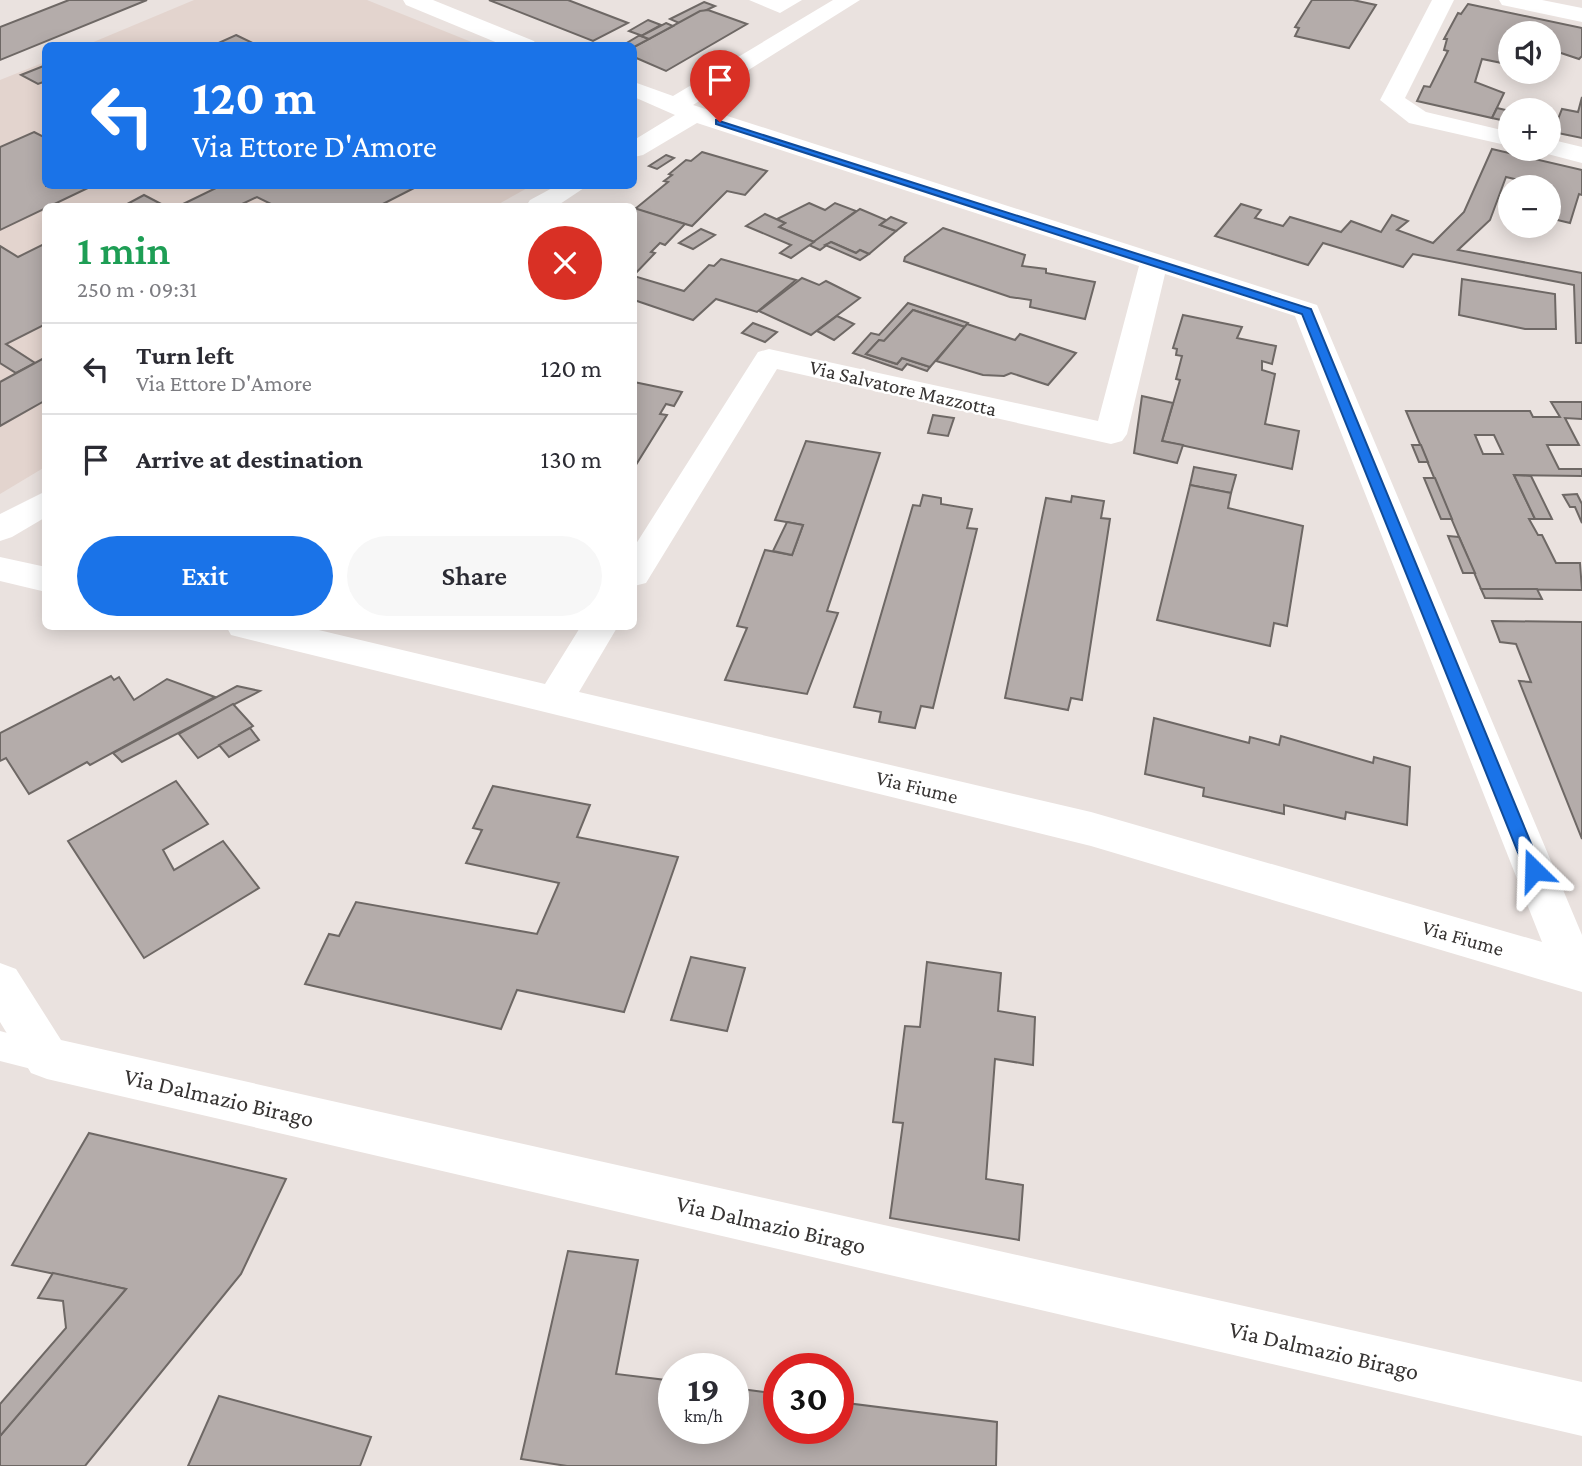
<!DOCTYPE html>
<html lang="en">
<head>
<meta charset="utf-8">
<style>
  body { margin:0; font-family:"Crimson Pro",serif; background:#f7f7f7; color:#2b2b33; height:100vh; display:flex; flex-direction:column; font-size:26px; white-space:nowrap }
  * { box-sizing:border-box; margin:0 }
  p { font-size:23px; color:#7c7c81 }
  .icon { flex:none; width:38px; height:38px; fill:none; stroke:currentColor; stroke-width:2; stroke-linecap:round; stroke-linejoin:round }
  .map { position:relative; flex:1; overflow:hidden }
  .drawer { position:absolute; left:42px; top:203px; width:595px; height:427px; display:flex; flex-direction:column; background:#fff; border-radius:10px; box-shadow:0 4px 18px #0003 }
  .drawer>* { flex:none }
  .hud { position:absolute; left:42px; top:42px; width:595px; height:147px; border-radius:10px; box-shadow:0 4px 18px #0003; background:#1a73e8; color:#fff; overflow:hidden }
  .controls { position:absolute; left:1498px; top:21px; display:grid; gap:14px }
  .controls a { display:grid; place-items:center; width:63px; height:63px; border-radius:50%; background:#fff; box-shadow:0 4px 18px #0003; font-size:35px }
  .speed { position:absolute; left:658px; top:1353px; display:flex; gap:14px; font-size:35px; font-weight:700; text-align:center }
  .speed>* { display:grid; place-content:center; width:91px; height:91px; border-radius:50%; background:#fff; box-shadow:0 4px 18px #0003; line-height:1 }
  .speed small { font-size:18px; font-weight:400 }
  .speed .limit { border:10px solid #d22; background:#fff; color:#111 }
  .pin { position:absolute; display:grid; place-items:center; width:60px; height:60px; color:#fff; margin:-72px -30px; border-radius:50% 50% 50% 0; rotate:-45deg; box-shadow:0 0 7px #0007 }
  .pin .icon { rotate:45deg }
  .me { position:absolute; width:77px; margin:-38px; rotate:338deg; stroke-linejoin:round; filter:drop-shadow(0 0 5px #0008) }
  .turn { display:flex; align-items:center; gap:24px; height:147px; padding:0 35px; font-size:32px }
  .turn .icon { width:91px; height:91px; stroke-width:2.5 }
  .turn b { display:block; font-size:49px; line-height:60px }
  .round { display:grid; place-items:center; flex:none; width:74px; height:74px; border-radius:37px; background:#f7f7f7 }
  .head { display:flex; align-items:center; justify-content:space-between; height:119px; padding:0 35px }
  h1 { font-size:42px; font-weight:600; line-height:52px; color:#1e9e55 }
  .primary-button { display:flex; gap:14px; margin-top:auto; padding:14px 35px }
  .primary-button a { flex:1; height:80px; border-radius:42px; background:#1a73e8; color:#fff; font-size:28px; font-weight:600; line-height:80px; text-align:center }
  .primary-button a+a { background:#f7f7f7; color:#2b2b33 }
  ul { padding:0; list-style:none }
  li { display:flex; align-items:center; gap:21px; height:91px; padding:0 35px; border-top:2px solid #e1e1e2 }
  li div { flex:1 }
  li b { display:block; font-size:26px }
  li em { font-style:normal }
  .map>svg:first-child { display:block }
</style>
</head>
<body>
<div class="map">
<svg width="1582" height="1466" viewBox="0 0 1582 1466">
  <rect width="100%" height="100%" fill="#eae2df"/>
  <!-- built -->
  <g fill="#e3d4ce">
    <polygon points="194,0 367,0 479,45 84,46"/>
    <polygon points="45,62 46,186 531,186 495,206 46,206 45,467 0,494 0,80"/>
  </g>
  <!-- building -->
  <g fill="#b4acaa" stroke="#6e6865" stroke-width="2" fill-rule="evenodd">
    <polygon points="69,0 147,0 0,60 0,27"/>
    <polygon points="489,0 568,0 628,23 593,41"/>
    <polygon points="1312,0 1353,0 1376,5 1349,48 1295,36 1299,28 1295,27"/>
    <polygon points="704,2 715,6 679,23 670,19"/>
    <polygon points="1468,4 1582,28 1582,56 1579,59 1549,49 1549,33 1510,33 1510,45 1502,63 1482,59 1475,82 1504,93 1492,118 1417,101 1424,86 1430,87 1448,51 1444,50 1447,39 1444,39 1458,13 1461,14"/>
    <polygon points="708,10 747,24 666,71 634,57 634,47 700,11"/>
    <polygon points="648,20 661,25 641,36 649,39 634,47 625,44 640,35 629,31"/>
    <polygon points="666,23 673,26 649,39 641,36"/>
    <polygon points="236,35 259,46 212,46"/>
    <polygon points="46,65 46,81 38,84 21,75"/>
    <polygon points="1582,97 1582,138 1553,132 1562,109 1578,112"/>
    <polygon points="1497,108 1510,111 1510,122 1492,118"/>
    <polygon points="34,132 46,138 46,186 92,186 0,230 0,147"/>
    <polygon points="1492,149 1582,170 1582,195 1579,194 1570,223 1549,218 1549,187 1530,187 1531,183 1506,177 1490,220 1458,250 1582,273 1582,343 1576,343 1574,285 1413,254 1403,267 1323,243 1308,265 1215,236 1241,204 1261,210 1255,218 1283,226 1290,217 1341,232 1351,221 1381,232 1392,215 1408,221 1397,230 1433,243 1464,212"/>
    <polygon points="702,152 767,171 745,195 727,191 692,226 635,209 668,182 664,181 672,175 669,174 686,160 691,161"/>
    <polygon points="666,155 674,158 657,169 649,166"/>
    <polygon points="220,186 418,186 379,206 275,206 257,197 238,206 179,206"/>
    <polygon points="144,195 165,206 135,206 129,203"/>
    <polygon points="809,203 825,210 835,203 856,211 814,242 779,227 785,223 777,219"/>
    <polygon points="634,208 685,224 665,245 660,243 651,252 655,253 634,275"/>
    <polygon points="860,209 886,220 880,225 896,231 869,254 860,250 856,253 831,242 820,250 809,245"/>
    <polygon points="765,214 785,223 779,227 814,242 791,258 780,253 791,245 746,226"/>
    <polygon points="891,217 906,223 896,231 880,225"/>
    <polygon points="943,228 1025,255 1022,266 1046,269 1046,273 1095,282 1085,319 1030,307 1031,300 1010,297 904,261 905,257"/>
    <polygon points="701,229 715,235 693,249 679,243"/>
    <polygon points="831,242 856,253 860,250 869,254 860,260 825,245"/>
    <polygon points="46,243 46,324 6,344 35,363 16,373 0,363 0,246 18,257"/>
    <polygon points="721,259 796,280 757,312 716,299 693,320 634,300 634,276 684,291 709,265 714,266"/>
    <polygon points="802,278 819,285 826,281 860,298 811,335 759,311"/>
    <polygon points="1462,279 1555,294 1556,329 1525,329 1459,315"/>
    <polygon points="908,303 968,323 965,327 913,310 884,341 879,340 866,354 897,364 902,358 930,367 927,371 907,364 902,370 853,353 871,333 879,335"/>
    <polygon points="913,310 965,327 930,367 902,358 897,364 866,354 879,340 884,341"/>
    <polygon points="1183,315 1242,327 1237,338 1276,346 1272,364 1262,361 1262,370 1275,374 1265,424 1299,431 1292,469 1162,441 1180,380 1176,379 1182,356 1176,355 1177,349 1173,348"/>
    <polygon points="837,316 854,324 834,340 817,331"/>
    <polygon points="753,323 777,332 765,342 742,333"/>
    <polygon points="967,324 1015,340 1020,334 1076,353 1048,385 1011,373 1004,376 983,375 936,361"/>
    <polygon points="46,357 46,400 0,426 0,382"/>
    <polygon points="634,382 682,392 674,406 666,404 660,414 667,415 634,468"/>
    <polygon points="1142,396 1173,403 1162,441 1183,445 1177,463 1134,453"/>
    <path d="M1551,402H1582V419L1565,418L1579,445H1547L1559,469H1582V476L1514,475L1535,519H1529L1538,535H1542L1556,563H1580L1582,590L1481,589L1406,411H1530L1533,417H1560ZM1475,435H1494L1503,454H1483Z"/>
    <polygon points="933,415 954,418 948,436 928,433"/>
    <polygon points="806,441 880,453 827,611 838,613 807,694 725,680 747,628 737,626 765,550 792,555 803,525 775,520"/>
    <polygon points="1412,445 1421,445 1428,462 1419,462"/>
    <polygon points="1194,467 1236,475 1231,493 1190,485"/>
    <polygon points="1514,475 1531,476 1552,519 1535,519"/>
    <polygon points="1424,478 1435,478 1452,519 1441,519"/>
    <polygon points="1190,485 1231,493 1228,508 1303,526 1287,626 1274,623 1270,646 1157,620"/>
    <polygon points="1577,494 1582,504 1582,523 1575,507 1570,507 1563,495"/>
    <polygon points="923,495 941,498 941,504 972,509 967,528 977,529 933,708 921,706 915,728 879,722 881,712 854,707 913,505 920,506"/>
    <polygon points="1072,496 1104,501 1101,518 1110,519 1082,700 1071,698 1068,710 1005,698 1046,498 1071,502"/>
    <polygon points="787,522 803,525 792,555 773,551"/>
    <polygon points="1448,536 1459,537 1475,573 1463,573"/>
    <polygon points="1481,589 1537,589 1542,599 1485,598"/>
    <polygon points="1492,621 1582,622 1582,839 1519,681 1531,682 1516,644 1500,642"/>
    <polygon points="111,676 114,680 119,677 134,700 167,679 215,697 90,765 87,762 29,794 6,758 0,761 0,733"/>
    <polygon points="237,686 260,691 122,762 113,753"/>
    <polygon points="233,704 253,726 198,758 179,734"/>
    <polygon points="1154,718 1249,743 1250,737 1279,745 1281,736 1373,763 1374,757 1410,767 1407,825 1346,812 1345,819 1284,805 1284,814 1203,796 1204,788 1145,774"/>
    <polygon points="250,728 259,740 229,757 219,745"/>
    <polygon points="176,781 208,824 163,850 174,870 223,841 259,888 144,958 68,841"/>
    <polygon points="493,786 590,805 577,837 678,857 624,1012 517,990 501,1029 305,984 329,934 339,936 356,902 537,934 559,883 466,863 482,830 473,828"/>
    <polygon points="691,957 745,968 727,1031 671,1020"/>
    <polygon points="927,962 1001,973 998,1011 1035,1017 1033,1065 995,1059 986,1179 1023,1185 1019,1240 890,1218 903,1123 893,1122 905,1026 920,1027"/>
    <polygon points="89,1133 286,1179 241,1274 85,1466 0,1466 0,1436 126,1289 12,1265"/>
    <polygon points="568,1251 638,1260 616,1374 674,1381 674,1428 733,1428 733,1388 779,1394 779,1428 838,1428 838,1402 997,1422 996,1466 567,1466 521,1459"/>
    <polygon points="53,1273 126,1289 0,1436 0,1404 66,1328 63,1301 38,1298"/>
    <polygon points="219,1396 371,1437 360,1466 188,1466"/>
  </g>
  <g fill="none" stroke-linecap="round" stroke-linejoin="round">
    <!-- lane -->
    <g fill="#fff" fill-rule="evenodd">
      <polygon points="749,0 802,0 780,13"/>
      <polygon points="0,1031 59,1047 64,1058 59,1069 47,1073 0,1061"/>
    </g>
    <!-- street -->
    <g fill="#fff" fill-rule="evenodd">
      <polygon points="403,0 433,0 534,41 537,46 505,46 406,5"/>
      <polygon points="833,0 860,0 693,105 1317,305 1582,935 1582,992 1091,846 231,635 226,626 302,626 545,684 581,626 618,626 579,692 1091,812 1542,942 1295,316 1165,274 1127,434 1122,441 1111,444 777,369 646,583 634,586 634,547 758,352 769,349 1098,421 1139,266 697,123 643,155 634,157 634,140 675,115 634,97 634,82 673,96"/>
      <polygon points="1432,0 1454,0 1405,98 1426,112 1510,132 1510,146 1409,123 1380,100"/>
      <polygon points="1499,0 1542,0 1582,8 1582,22 1502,5"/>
      <polygon points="1549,139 1582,147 1582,163 1540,152 1538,149 1549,149"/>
      <polygon points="556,186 587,186 557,206 526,206 530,200"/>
      <polygon points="46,491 46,517 12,537 0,541 0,514"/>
      <polygon points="0,557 46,567 46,592 0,581"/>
      <polygon points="0,963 16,969 61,1040 1582,1382 1582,1436 47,1079 31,1073 0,1022"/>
    </g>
  </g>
  <!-- route -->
  <polygon fill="#1a73e8" stroke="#114b97" stroke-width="2" points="716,120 1311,309 1542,870 1540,875 1528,875 1525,870 1302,314 716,124"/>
  <g text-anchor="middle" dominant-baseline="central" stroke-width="5" stroke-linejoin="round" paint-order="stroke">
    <!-- street labels -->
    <g font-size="21" fill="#373433" stroke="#fff">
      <text transform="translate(903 388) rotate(13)">Via Salvatore Mazzotta</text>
      <text transform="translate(917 787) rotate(14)">Via Fiume</text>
      <text transform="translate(1463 938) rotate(16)">Via Fiume</text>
    </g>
    <!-- near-street labels -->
    <g font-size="24" fill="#373433" stroke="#fff">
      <text transform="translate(219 1097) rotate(13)">Via Dalmazio Birago</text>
      <text transform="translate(771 1224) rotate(13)">Via Dalmazio Birago</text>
      <text transform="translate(1324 1350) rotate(13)">Via Dalmazio Birago</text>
    </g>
  </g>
</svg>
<div class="controls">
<a><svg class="icon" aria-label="sound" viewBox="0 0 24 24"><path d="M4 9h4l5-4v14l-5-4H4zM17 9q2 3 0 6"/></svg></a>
<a>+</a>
<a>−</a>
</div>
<div class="speed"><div>19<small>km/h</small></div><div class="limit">30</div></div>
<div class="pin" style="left:720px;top:122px;background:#d93025"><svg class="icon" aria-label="arrive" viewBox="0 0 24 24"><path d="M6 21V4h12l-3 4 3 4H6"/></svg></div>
<svg class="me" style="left:1534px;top:870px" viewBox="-20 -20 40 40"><path d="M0-17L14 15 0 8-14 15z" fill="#1a73e8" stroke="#fff" stroke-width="4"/></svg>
<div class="hud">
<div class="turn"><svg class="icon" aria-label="left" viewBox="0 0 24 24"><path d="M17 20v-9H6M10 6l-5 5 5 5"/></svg><div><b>120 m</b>Via Ettore D'Amore</div></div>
</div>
<section class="drawer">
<div class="head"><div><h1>1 min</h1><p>250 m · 09:31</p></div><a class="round" style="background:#d93025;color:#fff"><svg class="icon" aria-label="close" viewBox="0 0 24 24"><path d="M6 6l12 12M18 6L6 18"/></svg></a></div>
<ul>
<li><svg class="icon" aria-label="left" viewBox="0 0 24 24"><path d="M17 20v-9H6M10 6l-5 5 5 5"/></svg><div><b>Turn left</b><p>Via Ettore D'Amore</p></div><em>120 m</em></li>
<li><svg class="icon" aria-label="arrive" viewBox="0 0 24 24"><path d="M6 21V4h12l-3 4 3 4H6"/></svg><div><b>Arrive at destination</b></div><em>130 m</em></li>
</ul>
<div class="primary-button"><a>Exit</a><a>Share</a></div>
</section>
</div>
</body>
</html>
